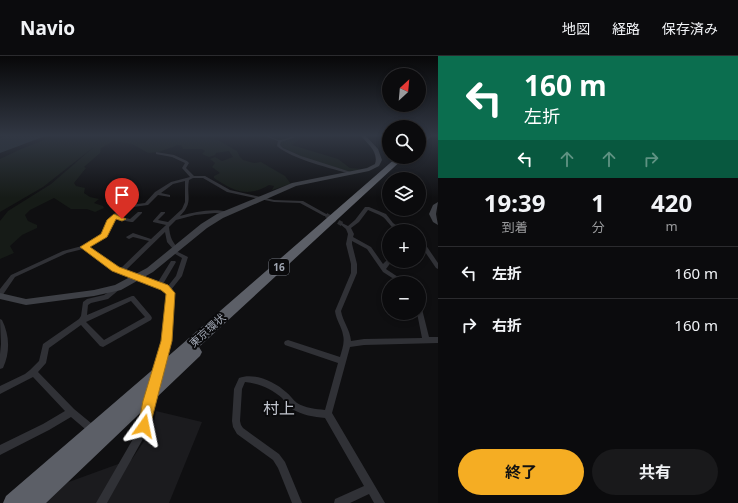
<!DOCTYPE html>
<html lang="ja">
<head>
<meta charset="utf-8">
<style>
  body { margin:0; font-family:"Noto Sans","Noto Sans JP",sans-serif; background:#19191b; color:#f1f3f6; height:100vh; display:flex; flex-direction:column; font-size:15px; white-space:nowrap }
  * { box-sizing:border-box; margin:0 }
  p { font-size:13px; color:#9a9b9d }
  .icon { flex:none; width:22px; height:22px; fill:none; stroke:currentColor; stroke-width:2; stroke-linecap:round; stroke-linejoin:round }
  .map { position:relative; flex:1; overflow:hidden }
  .panel { display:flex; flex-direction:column; background:#0b0b0d; width:300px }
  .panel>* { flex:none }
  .guide { background:#0b6e4f; color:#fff; overflow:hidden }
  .needle { width:26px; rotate:26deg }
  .controls { position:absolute; left:382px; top:12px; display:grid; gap:8px }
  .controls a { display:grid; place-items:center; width:44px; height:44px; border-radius:50%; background:#0b0b0d; box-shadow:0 2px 6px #0003,0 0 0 1px #2b2b2e; font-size:20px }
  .pin { position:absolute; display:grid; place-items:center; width:34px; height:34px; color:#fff; margin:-41px -17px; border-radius:50% 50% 50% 0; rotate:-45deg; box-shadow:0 0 4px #0007 }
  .pin .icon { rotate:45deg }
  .me { position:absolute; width:44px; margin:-22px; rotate:12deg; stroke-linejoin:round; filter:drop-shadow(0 0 3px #0008) }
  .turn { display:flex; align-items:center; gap:14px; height:84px; padding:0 20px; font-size:18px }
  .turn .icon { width:52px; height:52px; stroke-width:2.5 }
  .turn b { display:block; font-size:28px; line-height:34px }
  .lanes { display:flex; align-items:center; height:38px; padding:0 20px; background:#0003; justify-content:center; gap:20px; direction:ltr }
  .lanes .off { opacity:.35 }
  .eta { display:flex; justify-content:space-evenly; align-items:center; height:68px; text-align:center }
  .eta b { font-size:24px; font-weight:700; line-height:28px }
  .action { display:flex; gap:8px; margin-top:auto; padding:8px 20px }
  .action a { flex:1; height:46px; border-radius:24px; background:#f5ad23; color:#111; font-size:16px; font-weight:700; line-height:46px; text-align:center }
  .action a+a { background:#19191b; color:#f1f3f6 }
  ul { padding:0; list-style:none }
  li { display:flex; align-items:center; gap:12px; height:52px; padding:0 20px; border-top:1px solid #2b2b2e }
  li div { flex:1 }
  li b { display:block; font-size:15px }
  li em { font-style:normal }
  header { display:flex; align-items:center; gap:24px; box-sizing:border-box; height:56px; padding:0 20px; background:#0b0b0d; border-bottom:1px solid #2b2b2e }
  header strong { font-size:19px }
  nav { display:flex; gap:22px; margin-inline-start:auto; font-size:14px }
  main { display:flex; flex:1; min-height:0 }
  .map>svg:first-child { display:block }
</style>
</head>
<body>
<header>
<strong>Navio</strong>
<nav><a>地図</a><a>経路</a><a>保存済み</a></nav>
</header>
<main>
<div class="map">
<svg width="438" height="447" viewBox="0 0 438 447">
  <rect width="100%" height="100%" fill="#0f0f11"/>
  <!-- built -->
  <polygon fill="#1b1b1e" points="156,355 202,366 169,447 45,447 66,427 132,403 153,372"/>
  <!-- green -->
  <g fill="#161b17">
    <path d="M57,79H87L104,83L125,79H169L185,82L218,84L237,95L240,101L243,104L254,107L261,106L285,120L291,128L272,134L274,130L269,129C248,142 233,135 214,122V120L220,117L212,111L215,107L210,103L215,101L222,105L233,101L229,95L216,97L215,99L209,101L202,98L205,95L202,93H183L181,89H178L159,96L148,97L132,88L114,85L101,92L100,97L84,111L86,112L74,127L76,130L85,132L84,137L90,141L99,143L94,147L103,150L104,152L95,156L87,153H71L54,142L30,154L25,159L28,165L37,169V172L22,179L10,190L14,197L0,203V165L8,155L51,128L95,90L43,131L0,156V103L21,93Z"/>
    <path d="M266,79H304L292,89L338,103L350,112L361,113C357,114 352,115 349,115C335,114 289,97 279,89L282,84Z"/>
  </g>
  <!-- water -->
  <polygon fill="#262e34" points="7,79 48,79 0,97 0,82"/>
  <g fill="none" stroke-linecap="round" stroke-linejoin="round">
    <!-- street-tunnel -->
    <polyline stroke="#2c2d31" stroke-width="4.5" stroke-dasharray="4.5 2.5" stroke-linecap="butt" points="326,159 342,168"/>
    <!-- street -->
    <g fill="#303136" fill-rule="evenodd">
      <path d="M263,79C270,79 275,84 280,84C285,84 293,79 301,79L281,86L280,89L283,92L301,100L354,117L352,118C332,113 292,103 277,90L278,85Z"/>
      <path d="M156,96L174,99L187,105L189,107L186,112L194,120H205L230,134L274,144L303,145L328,159L326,160H324L300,147L274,146L227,136L203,122H193L189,124C186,140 194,146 180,160C196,156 212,152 229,156V157L227,158L215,157L195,159L176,164L169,171C170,181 172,186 179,193L176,195L188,201L182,220L171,234L173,237L171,285L162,315L161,317L158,318L155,317L154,315L163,285L167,237L163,232L113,214L83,193L67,197L15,221L2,240H0V233L11,219L63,195L82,190L96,183L102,179L109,164L117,155L130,149L145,147L155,136L171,126L190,121L182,112L185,107L172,101L156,98ZM185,125V146L182,153L168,166L158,164L165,157V156H161L153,165V166L166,169L151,183L133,177L126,181L127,182L129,183L133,181L149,185L120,213L117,212L88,191L106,181L113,165L115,163L131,166H133L142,157V156H138L130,163L117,160L121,157L133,151L148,149L158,139L170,141V139L161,137L173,128ZM165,176L167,186L173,193L170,195L182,202L176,220L168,230L163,228L176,206L175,205H171L158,226L125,215Z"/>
      <path d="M365,151H369L386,158L393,167L404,175C391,175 391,168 383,161C379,158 372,156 368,154L359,166L351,172L354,178L353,181L371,191L383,208L387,204L389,203V205H392L386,213L407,227H400L383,216L367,193L352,185V188L357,208V217L341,255C343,266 350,273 351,285L364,283L422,282L417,257H419V251H421L422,253L429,281H438V287L364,289L350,291L332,357L385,447H374L369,438L350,447H334L335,443L364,430L325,362C314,361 302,359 292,353C288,350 285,346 282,342C272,333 258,327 245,326L242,333L240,365L241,369L243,372L279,398L285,406L302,447H292L278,412L273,404L237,378L233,371L232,365L234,333L239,322C254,316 275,326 286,336C290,339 293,344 297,347C305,352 316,353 325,354L338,307L285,289L284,287L285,285L288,284L340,301C342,294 345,286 343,279C342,271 336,264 335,255L351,217V208L346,188L348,178L346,173L340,168L342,167L348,170L355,164Z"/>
      <polygon points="419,181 421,182 438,207 438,213 436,212 419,187"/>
      <path d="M118,230L121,232L120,233L108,243L91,247L88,249L87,259L132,240H134L151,260L152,262L151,264L103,291L100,290L81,269L49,292L46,307L38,316L74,353L97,372L98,375L97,378L94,379L91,378L71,361L49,374L0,399V389L43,368L65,355L33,321L0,338V330L25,318L30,314L39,305L43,288L79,263L81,260L83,246L87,243L104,239ZM131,245L145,261L104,284L86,266Z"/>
      <path d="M0,263L2,264C10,280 10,297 3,312L0,313V298L1,288Z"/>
      <polygon points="150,339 153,340 154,343 144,381 107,447 96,447 137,376 146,343 147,340"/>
    </g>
    <!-- secondary -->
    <g fill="#3e4046" fill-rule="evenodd">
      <path d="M360,79H365L378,93L382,104L379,110L369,115L296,130L223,162L207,172L153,216L121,234L94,240L26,249L0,243V237L26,243L94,234L115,229L147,212L201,168L217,158L292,127L367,112L375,108C379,96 367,87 360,79Z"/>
      <polygon points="438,146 436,158 438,169 433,166 429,158 433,149"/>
    </g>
    <!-- highway -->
    <g fill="#5c5f67" fill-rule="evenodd">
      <polygon points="426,79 433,79 419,91 419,85"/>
      <polygon points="397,101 405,101 199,291 202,296 200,300 46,447 3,447 6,440 150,316"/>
    </g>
  </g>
  <!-- sky -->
  <linearGradient id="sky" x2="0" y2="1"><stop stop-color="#080809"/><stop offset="0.56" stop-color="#313743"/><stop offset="1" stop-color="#313743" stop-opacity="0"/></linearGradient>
  <rect width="438" height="142" fill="url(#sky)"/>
  <!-- route -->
  <polygon fill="#f5ad23" stroke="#9f7017" points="114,158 126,163 122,165 116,163 107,181 90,191 119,211 168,229 175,237 172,285 149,374 144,376 139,374 138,370 143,345 161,285 166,238 161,234 112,215 80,191 101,178 107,164"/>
  <g text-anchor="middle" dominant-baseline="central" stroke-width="4" stroke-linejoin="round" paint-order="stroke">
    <!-- shield labels -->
    <rect fill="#0a0a0c" stroke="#737780" stroke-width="1" x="269" y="203" width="20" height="16" rx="3"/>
    <g font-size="10" font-weight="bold" fill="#a0a6b2">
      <text x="279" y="211">16</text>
    </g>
    <!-- street labels -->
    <g font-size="11" fill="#a0a6b2" stroke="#0a0a0c">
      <text transform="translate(207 274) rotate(-42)">東京環状</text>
    </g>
    <!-- near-quarter labels -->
    <g font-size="16" fill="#c1c5ce" stroke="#0a0a0c">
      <text x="279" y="352">村上</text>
    </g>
  </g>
</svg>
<div class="controls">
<a><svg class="needle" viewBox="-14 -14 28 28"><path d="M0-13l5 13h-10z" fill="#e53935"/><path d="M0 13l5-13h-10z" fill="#9a9b9d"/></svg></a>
<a><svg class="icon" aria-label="search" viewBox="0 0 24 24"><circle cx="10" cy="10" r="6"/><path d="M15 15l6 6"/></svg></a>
<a><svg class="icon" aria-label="layers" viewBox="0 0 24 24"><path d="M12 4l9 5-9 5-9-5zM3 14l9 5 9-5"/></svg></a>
<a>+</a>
<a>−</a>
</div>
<div class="pin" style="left:122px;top:163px;background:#d93025"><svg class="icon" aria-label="arrive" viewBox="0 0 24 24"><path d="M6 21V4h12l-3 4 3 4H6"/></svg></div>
<svg class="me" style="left:144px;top:370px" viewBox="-20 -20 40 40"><path d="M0-17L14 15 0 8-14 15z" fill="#f5ad23" stroke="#fff" stroke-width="4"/></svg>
</div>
<section class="panel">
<div class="guide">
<div class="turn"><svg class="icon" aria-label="left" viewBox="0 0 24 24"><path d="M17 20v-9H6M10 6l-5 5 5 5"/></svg><div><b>160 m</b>左折</div></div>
<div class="lanes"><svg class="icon" aria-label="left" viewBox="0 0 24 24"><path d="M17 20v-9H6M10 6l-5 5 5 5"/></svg><svg class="icon off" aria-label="ahead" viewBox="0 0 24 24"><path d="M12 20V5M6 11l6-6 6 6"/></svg><svg class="icon off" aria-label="ahead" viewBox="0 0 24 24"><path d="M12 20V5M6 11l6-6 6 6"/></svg><svg class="icon off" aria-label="right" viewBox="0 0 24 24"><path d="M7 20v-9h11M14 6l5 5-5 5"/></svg></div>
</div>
<div class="eta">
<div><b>19:39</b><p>到着</p></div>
<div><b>1</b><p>分</p></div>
<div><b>420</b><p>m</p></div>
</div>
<ul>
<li><svg class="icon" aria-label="left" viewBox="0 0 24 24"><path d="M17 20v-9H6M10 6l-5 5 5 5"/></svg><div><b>左折</b></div><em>160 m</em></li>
<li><svg class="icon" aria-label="right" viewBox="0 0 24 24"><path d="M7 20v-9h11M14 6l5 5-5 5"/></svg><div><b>右折</b></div><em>160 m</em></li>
</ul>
<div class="action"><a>終了</a><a>共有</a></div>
</section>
</main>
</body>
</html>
